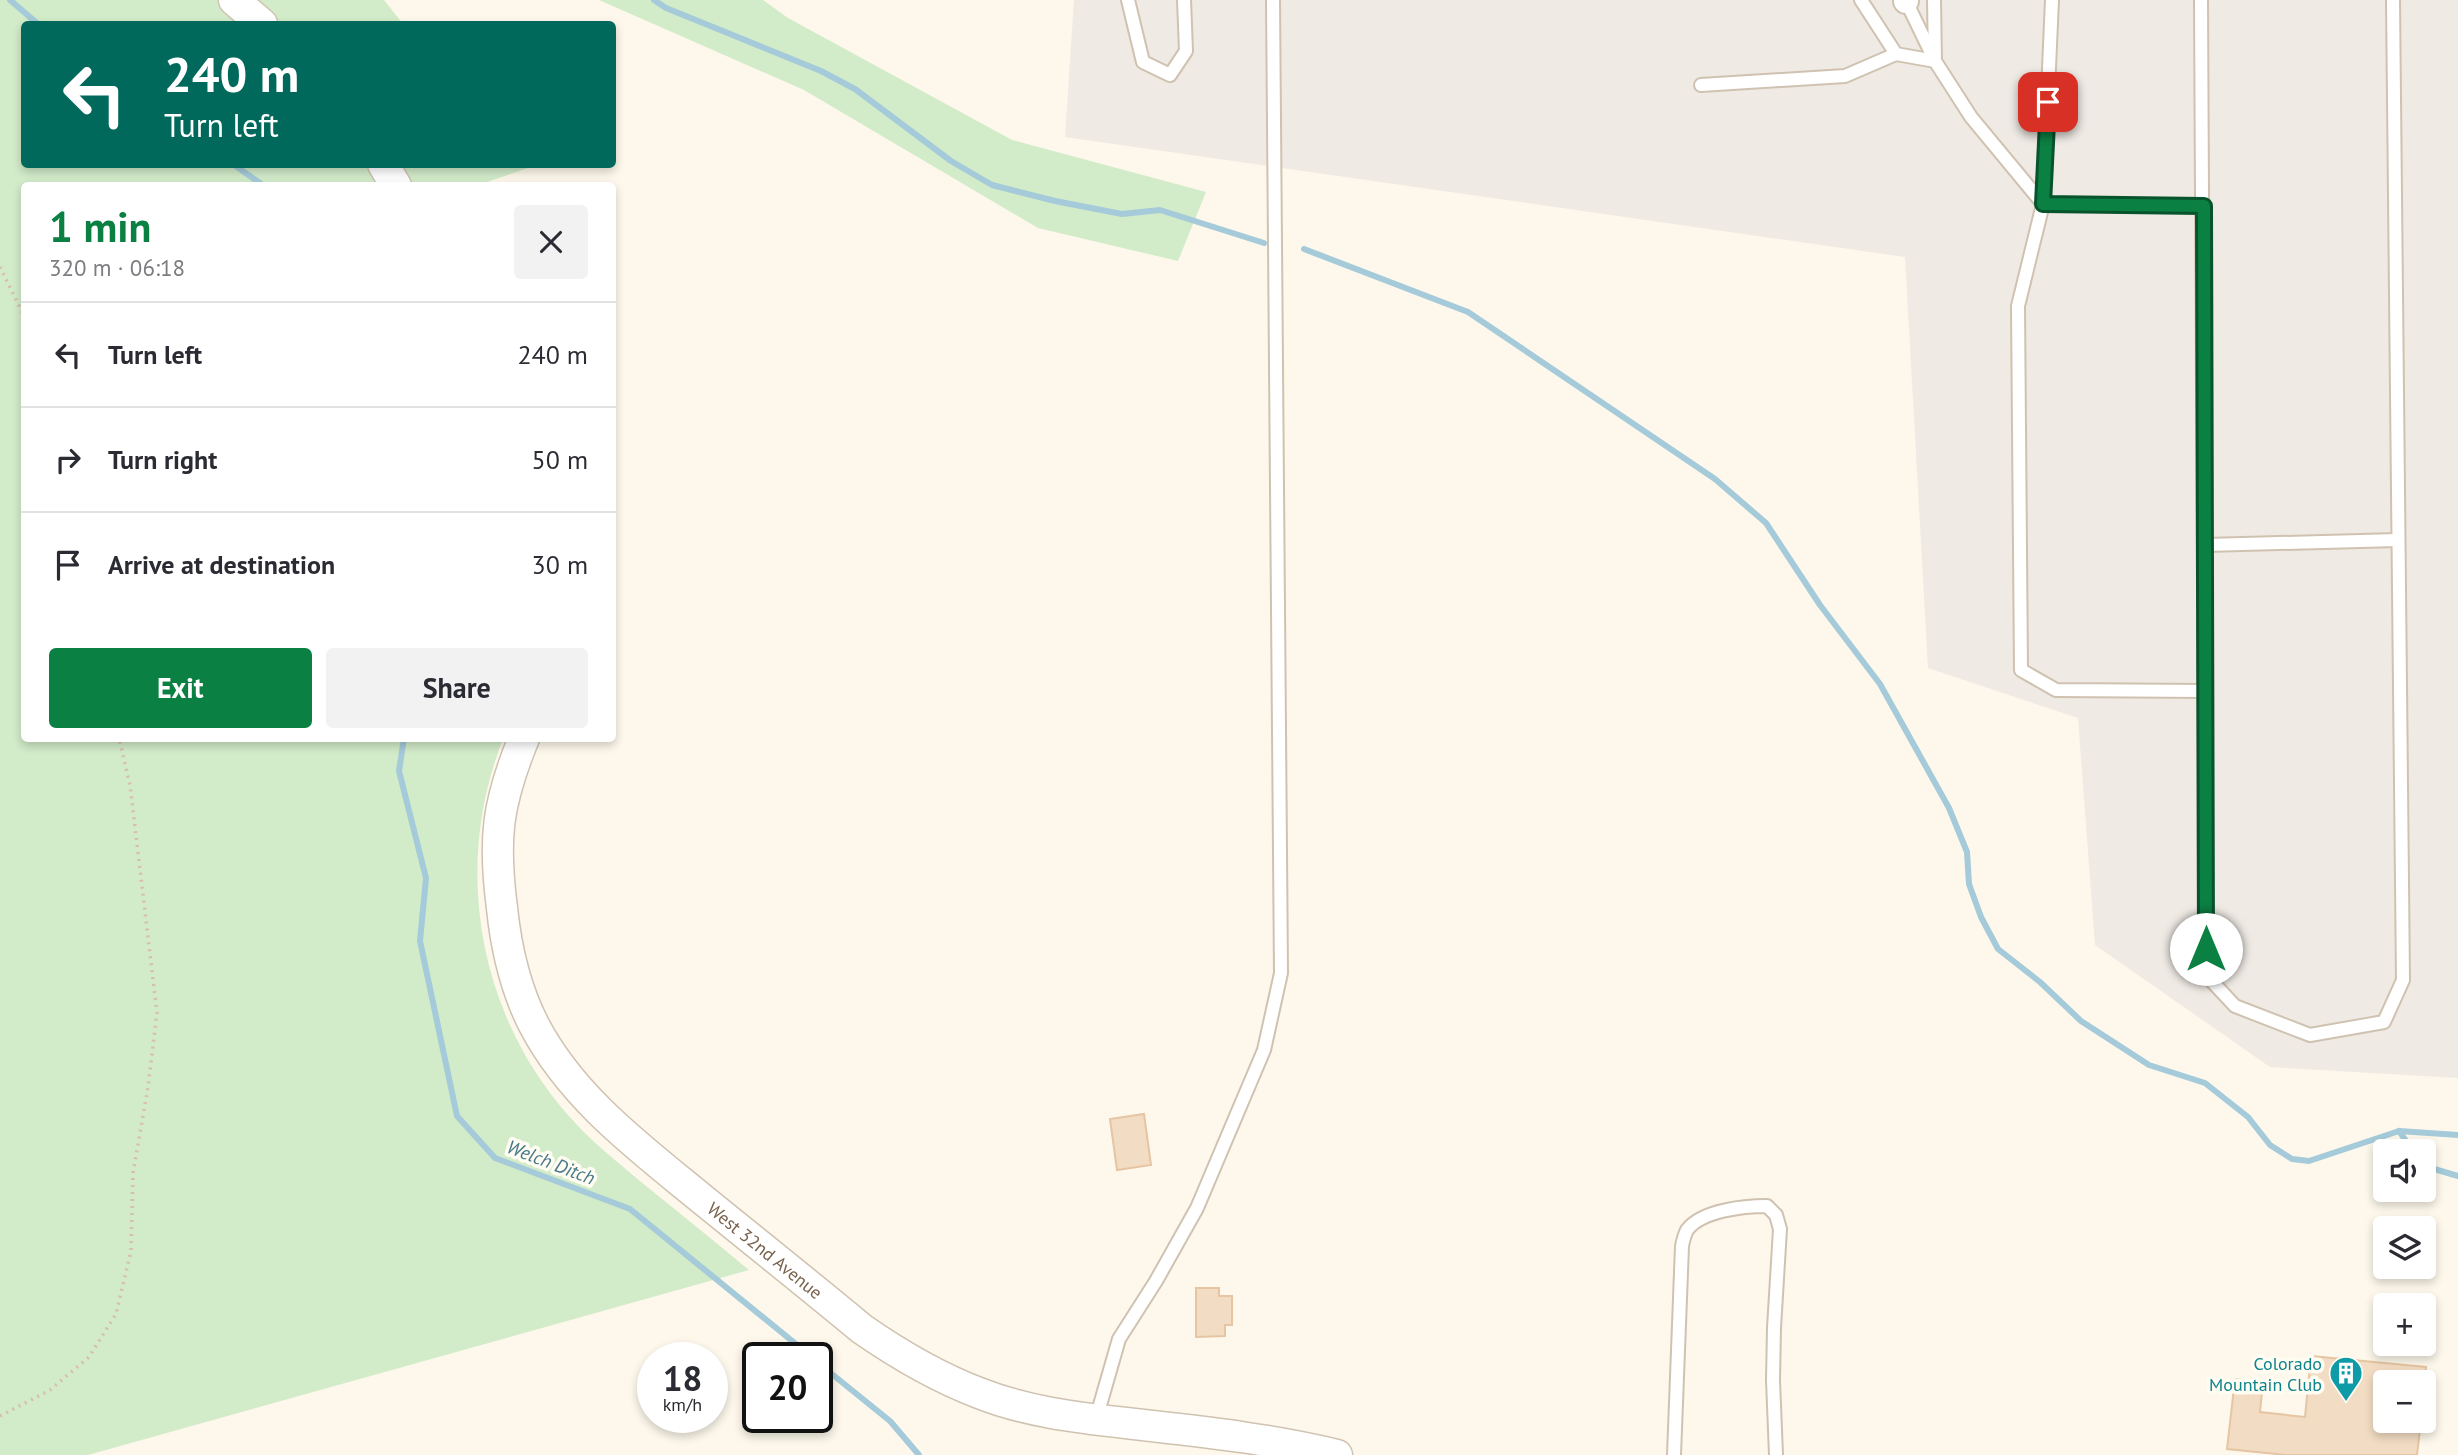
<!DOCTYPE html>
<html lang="en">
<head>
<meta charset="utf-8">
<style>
  body { margin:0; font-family:"PT Sans",sans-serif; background:#f2f2f3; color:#2b2b33; height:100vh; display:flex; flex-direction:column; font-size:26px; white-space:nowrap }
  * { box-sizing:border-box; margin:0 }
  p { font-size:23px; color:#7c7c81 }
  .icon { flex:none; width:38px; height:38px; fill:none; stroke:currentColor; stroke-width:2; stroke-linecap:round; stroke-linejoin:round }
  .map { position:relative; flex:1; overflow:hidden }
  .details { position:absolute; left:21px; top:182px; width:595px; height:560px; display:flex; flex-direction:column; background:#fff; border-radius:7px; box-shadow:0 4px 10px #0003 }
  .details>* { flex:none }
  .top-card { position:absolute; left:21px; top:21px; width:595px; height:147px; border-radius:7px; box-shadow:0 4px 10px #0003; background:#00695c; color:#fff; overflow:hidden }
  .controls { position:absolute; left:2373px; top:1139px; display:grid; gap:14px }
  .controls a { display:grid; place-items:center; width:63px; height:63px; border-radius:7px; background:#fff; box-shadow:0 4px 10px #0003; font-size:35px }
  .speed { position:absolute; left:637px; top:1342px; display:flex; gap:14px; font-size:35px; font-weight:700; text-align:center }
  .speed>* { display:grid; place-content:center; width:91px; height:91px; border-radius:50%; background:#fff; box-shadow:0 4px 10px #0003; line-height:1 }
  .speed small { font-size:18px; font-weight:400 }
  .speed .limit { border:4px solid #111; border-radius:10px; background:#fff; color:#111 }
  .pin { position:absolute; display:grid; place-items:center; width:60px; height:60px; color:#fff; margin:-30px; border-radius:14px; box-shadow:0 4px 10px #0006 }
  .me { position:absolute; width:77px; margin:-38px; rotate:0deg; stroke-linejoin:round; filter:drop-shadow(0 0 5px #0008) }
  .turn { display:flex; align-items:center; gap:24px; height:147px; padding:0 28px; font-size:32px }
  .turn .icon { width:91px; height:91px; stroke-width:2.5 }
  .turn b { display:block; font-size:49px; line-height:60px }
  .round { display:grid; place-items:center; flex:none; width:74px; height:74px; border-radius:7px; background:#f2f2f3 }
  .overview { display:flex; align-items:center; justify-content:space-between; height:119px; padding:0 28px }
  h1 { font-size:42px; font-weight:600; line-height:52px; color:#0b8043 }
  .primary-button { display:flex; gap:14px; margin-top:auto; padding:14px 28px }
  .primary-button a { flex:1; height:80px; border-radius:7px; background:#0b8043; color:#fff; font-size:28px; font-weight:600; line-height:80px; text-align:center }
  .primary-button a+a { background:#f2f2f3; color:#2b2b33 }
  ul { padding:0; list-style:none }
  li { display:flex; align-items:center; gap:21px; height:105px; padding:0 28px; border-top:2px solid #e1e1e2 }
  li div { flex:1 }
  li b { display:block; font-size:26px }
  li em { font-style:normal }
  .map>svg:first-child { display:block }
</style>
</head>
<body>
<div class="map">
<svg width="2458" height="1455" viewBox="0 0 2458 1455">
  <rect width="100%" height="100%" fill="#fdf8eb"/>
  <!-- industrial -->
  <polygon fill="#efeae4" points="1074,0 2458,0 2458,1078 2270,1067 2095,945 2078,718 1928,668 1905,257 1065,137"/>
  <!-- green -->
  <g fill="#d2ebc9">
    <path d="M0,0H384L403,24H24V164L537,165L475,186H24V738L503,739C453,865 477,1012 568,1115C591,1142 619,1163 646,1186C681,1214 715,1242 749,1270L88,1455H0Z"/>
    <polygon points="599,0 763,0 788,18 1012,140 1206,192 1178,261 1038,228 804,90"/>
  </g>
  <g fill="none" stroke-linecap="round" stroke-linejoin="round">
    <!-- stream -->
    <g stroke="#a5cad9" stroke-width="6">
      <polyline points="10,0 38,24"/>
      <polyline points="654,0 666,8 821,71 855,89 951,161 992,185 1055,201 1122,214 1160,210 1264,243"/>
      <polyline points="233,164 264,186"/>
      <polyline points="1304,249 1468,312 1715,479 1766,523 1820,605 1880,684 1949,808 1967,852 1969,884 1981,917 1998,949 2040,982 2081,1021 2149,1065 2205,1083 2248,1117 2270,1145 2292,1159 2309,1161 2399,1131 2458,1135"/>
      <polyline points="404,738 399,771 426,878 420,941 457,1116 495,1158 630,1209 813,1358"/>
      <polyline points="2399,1131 2414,1152"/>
      <polyline points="2424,1166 2458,1176"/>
      <polyline points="817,1362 890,1421 919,1455"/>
    </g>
  </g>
  <!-- building -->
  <g fill="#f2dcc3" stroke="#e5c5a3" stroke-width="2">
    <polygon points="1144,1114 1151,1165 1117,1170 1110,1119"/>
    <polygon points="1196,1288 1219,1288 1219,1296 1232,1296 1232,1325 1225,1325 1225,1336 1196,1337"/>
    <polygon points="2311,1356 2426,1367 2425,1382 2385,1382 2385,1421 2421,1421 2417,1455 2286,1455 2227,1449 2235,1379 2263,1382 2260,1412 2305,1417"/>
  </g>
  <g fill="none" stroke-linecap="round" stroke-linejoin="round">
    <defs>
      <g id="service">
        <polyline points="1128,0 1143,62 1170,75 1186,51 1184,0"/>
        <polyline points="1861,0 1896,54 1935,61 1934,0"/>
        <polyline points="2052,0 2043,204 2204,206"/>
        <polyline points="2201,0 2206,975 2235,1006 2310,1035 2384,1022 2403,980 2393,0"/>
        <polyline points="1906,1 1935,61 1971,117 2043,204 2018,306 2021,670 2056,690 2206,691"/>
        <polyline points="1701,85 1845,76 1896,54"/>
        <polyline points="2206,545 2398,540"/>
        <polyline points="1096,1419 1119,1339 1156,1281 1197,1208 1264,1050 1281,973 1273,0"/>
        <path d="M1674,1455L1682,1246C1683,1241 1685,1234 1687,1230C1702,1210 1745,1206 1767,1206L1776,1215L1780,1229L1774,1328L1773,1380L1776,1455"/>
      </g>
      <polyline id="minor" points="1906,1 1906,0"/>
      <g id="tertiary">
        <polyline points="234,0 262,24"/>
        <polyline points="383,164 396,186"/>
        <path id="s1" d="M524,738C497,804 493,839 502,908C506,947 516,990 534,1025C572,1098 640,1148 702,1199C755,1242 809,1285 862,1329C898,1354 937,1377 979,1393C1034,1415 1094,1419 1152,1426C1214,1433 1275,1440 1337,1455"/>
      </g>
    </defs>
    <!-- service casing -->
    <use href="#service" stroke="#d0c2b0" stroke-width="16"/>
    <!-- minor casing -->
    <use href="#minor" stroke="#d0c2b0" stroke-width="28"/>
    <!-- tertiary casing -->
    <use href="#tertiary" stroke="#d0c2b0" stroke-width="33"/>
    <!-- path -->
    <g stroke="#d8bfa5" stroke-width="3.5" stroke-dasharray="2 5" stroke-linecap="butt">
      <polyline points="0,267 24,316"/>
      <polyline points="0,1416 50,1390 89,1357 116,1314 131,1251 133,1173 148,1087 157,1013 130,785 119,738"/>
    </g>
    <!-- service -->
    <use href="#service" stroke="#fff" stroke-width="12"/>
    <!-- minor -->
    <use href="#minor" stroke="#fff" stroke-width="24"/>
    <!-- tertiary -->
    <use href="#tertiary" stroke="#fff" stroke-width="30"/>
  </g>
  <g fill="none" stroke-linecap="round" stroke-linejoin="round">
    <defs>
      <polyline id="route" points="2048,102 2043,204 2204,206 2206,949"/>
    </defs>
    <!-- route casing -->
    <use href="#route" stroke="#07532c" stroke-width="18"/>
    <!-- route -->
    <use href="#route" stroke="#0b8043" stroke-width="12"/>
  </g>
  <!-- icons -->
  <defs>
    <symbol id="building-pin" viewBox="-11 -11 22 30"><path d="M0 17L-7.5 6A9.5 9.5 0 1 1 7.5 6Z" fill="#0f9aa8" stroke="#fffcf2"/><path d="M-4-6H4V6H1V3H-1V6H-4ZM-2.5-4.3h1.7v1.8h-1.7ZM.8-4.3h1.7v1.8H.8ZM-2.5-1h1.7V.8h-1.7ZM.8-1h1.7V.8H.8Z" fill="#fff"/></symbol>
  </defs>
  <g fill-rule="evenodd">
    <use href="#building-pin" x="2327" y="1354" width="38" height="52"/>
  </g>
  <g text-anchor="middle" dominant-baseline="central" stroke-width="7" stroke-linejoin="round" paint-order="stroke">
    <!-- street labels -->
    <g font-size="18" fill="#79624d" stroke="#fffcf2">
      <text stroke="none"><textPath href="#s1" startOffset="621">West 32nd Avenue</textPath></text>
    </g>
    <!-- culture labels -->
    <g font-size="18" fill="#0d838f" stroke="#fffcf2" text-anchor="end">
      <text x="2322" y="1363">Colorado<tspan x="2322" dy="21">Mountain Club</tspan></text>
    </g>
    <!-- water labels -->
    <g font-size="19" font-style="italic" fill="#47788c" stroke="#fffcf2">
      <text transform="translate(551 1162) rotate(21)">Welch Ditch</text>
    </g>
  </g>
</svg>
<div class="controls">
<a><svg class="icon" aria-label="sound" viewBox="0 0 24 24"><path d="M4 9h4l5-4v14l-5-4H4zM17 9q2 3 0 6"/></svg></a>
<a><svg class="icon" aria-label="layers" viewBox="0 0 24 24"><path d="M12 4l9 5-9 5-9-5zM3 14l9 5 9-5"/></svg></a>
<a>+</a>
<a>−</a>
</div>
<div class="speed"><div>18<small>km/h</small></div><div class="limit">20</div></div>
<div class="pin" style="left:2048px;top:102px;background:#d93025"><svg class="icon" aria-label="arrive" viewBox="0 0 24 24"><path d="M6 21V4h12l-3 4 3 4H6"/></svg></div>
<svg class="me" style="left:2206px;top:949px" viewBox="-20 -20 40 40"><circle r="19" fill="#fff"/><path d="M0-13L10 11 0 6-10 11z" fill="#0b8043"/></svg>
<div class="top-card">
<div class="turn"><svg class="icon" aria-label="left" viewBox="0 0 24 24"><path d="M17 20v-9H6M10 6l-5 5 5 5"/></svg><div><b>240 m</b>Turn left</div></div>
</div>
<section class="details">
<div class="overview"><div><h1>1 min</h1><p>320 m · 06:18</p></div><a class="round"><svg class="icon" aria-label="close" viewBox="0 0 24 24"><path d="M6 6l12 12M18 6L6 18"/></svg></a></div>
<ul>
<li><svg class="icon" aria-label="left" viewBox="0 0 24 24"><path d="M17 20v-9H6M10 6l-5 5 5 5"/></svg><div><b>Turn left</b></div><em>240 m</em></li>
<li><svg class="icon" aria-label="right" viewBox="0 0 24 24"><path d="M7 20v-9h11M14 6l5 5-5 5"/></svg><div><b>Turn right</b></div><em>50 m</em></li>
<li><svg class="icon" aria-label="arrive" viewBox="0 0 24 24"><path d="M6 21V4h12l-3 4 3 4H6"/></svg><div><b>Arrive at destination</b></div><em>30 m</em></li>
</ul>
<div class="primary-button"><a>Exit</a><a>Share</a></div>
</section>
</div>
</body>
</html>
